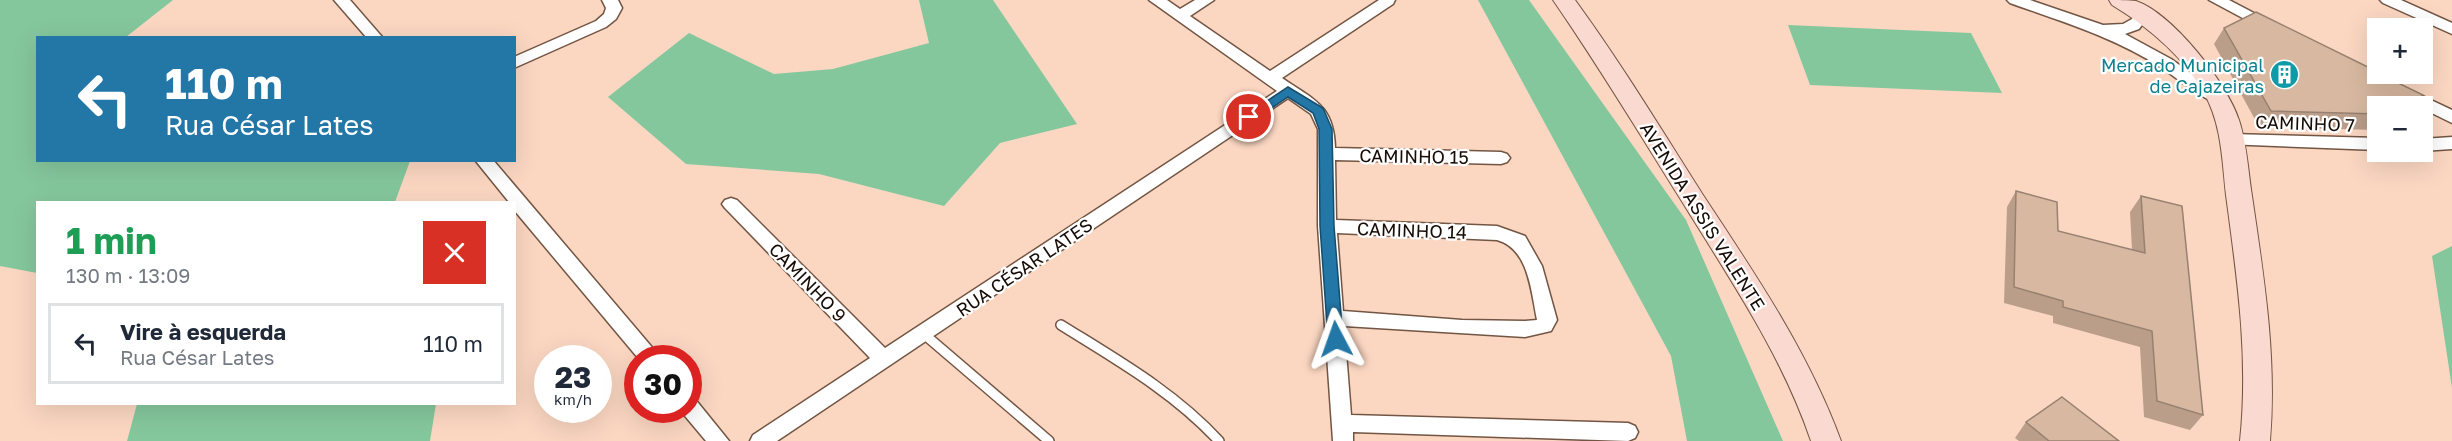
<!DOCTYPE html>
<html lang="pt">
<head>
<meta charset="utf-8">
<style>
  body { margin:0; font-family:"Golos Text",sans-serif; background:#f2f2f3; color:#1f2937; height:100vh; display:flex; flex-direction:column; font-size:22px; white-space:nowrap }
  * { box-sizing:border-box; margin:0 }
  p { font-size:20px; color:#747a83 }
  .icon { flex:none; width:33px; height:33px; fill:none; stroke:currentColor; stroke-width:2; stroke-linecap:round; stroke-linejoin:round }
  .map { position:relative; flex:1; overflow:hidden }
  .drawer { position:absolute; left:36px; top:201px; width:480px; height:204px; display:flex; flex-direction:column; background:#fff; border-radius:0px; box-shadow:0 6px 24px #0002 }
  .drawer>* { flex:none }
  .top-card { position:absolute; left:36px; top:36px; width:480px; height:126px; border-radius:0px; box-shadow:0 6px 24px #0002; background:#2277a7; color:#fff; overflow:hidden }
  .tools { position:absolute; left:2367px; top:18px; display:grid; gap:12px }
  .tools a { display:grid; place-items:center; width:66px; height:66px; border-radius:0px; background:#fff; box-shadow:0 6px 24px #0002; font-size:30px }
  .speed { position:absolute; left:534px; top:345px; display:flex; gap:12px; font-size:30px; font-weight:700; text-align:center }
  .speed>* { display:grid; place-content:center; width:78px; height:78px; border-radius:50%; background:#fff; box-shadow:0 6px 24px #0002; line-height:1 }
  .speed small { font-size:15px; font-weight:400 }
  .speed .limit { border:9px solid #d22; background:#fff; color:#111 }
  .pin { position:absolute; display:grid; place-items:center; width:51px; height:51px; color:#fff; margin:-26px; border:3px solid #fff; border-radius:50%; box-shadow:0 2px 6px #0007 }
  .me { position:absolute; width:66px; margin:-33px; rotate:356deg; stroke-linejoin:round; filter:drop-shadow(0 0 4px #0008) }
  .turn { display:flex; align-items:center; gap:21px; height:126px; padding:0 30px; font-size:27px }
  .turn .icon { width:78px; height:78px; stroke-width:2.5 }
  .turn b { display:block; font-size:42px; line-height:51px }
  .round { display:grid; place-items:center; flex:none; width:63px; height:63px; border-radius:0px; background:#f2f2f3 }
  .summary { display:flex; align-items:center; justify-content:space-between; height:102px; padding:0 30px }
  h1 { font-size:36px; font-weight:700; line-height:45px; color:#1e9e55 }
  ul { padding:0; list-style:none }
  li { display:flex; align-items:center; gap:18px; height:81px; margin:0 12px 9px; padding:0 18px; border:3px solid #e0e1e3; border-radius:0px }
  li div { flex:1 }
  li b { display:block; font-size:22px }
  li em { font-style:normal }
  .map>svg:first-child { display:block }
</style>
</head>
<body>
<div class="map">
<svg width="2452" height="441" viewBox="0 0 2452 441">
  <rect width="100%" height="100%" fill="#fbd7c2"/>
  <!-- green -->
  <g fill="#85c79d">
    <polygon points="0,0 173,0 126,37 38,38 38,160 410,161 395,202 38,202 37,273 0,266"/>
    <polygon points="919,0 993,0 1077,124 1000,143 944,206 819,174 686,164 608,97 689,33 774,74 833,69 929,43"/>
    <polygon points="1478,0 1529,0 1686,220 1783,441 1687,441 1671,356"/>
    <polygon points="1788,25 1971,33 2002,93 1810,85"/>
    <polygon points="2452,246 2452,388 2432,256"/>
    <polygon points="137,404 436,404 430,441 127,441"/>
  </g>
  <g fill="none" stroke-linecap="round" stroke-linejoin="round">
    <defs>
      <g id="lane">
        <path d="M1061,325C1117,360 1174,392 1219,441"/>
        <polyline points="924,334 1049,441"/>
      </g>
      <g id="street">
        <polygon points="334,0 350,0 383,38 367,38"/>
        <polygon points="602,0 618,0 622,8 616,19 606,27 514,68 514,57 596,21 604,14 606,8"/>
        <path d="M1149,0H1167L1180,9L1195,0H1214L1190,16L1270,71L1379,0H1395L1393,4L1282,78C1314,100 1334,105 1335,148L1501,152L1507,154L1510,158L1507,162L1501,164L1335,160L1336,220L1497,226L1525,236L1542,266L1557,320L1551,331L1525,337L1344,326L1351,415L1628,423L1635,426L1638,432L1635,438L1628,441L1353,432V441H1333L1318,226V129L1311,114L1288,98L777,441H750L753,435L870,358L725,208L722,204L725,200L731,198L737,200L885,348L1277,91ZM1337,233L1497,240C1529,249 1531,291 1537,320L1525,321L1462,320L1343,311Z"/>
        <path d="M2007,0H2030L2103,25L2123,24L2132,19L2138,10H2148L2151,13L2139,29L2125,34L2171,59L2227,99L2225,103C2210,107 2176,77 2162,68C2114,37 2063,22 2010,3Z"/>
        <polygon points="2209,0 2229,0 2275,24 2278,27 2275,30 2265,30"/>
        <polygon points="2380,0 2401,0 2452,23 2452,34 2383,3"/>
        <polygon points="2397,84 2452,110 2452,123 2391,93 2389,89 2391,85"/>
        <polygon points="2231,134 2378,138 2378,150 2225,144 2223,140 2225,136"/>
        <polygon points="2452,137 2452,149 2422,151 2422,139"/>
        <polygon points="475,160 493,160 656,352 659,358 638,358 514,210 514,202 509,202"/>
        <polygon points="688,397 695,399 729,441 706,441 680,410 688,410"/>
      </g>
      <g id="secondary">
        <path d="M1553,0H1575C1621,63 1661,129 1703,195C1755,274 1808,351 1841,441H1811C1782,356 1733,284 1686,208C1642,138 1600,68 1553,0Z"/>
        <path d="M2109,0C2117,0 2129,0 2136,1C2173,14 2227,83 2239,120C2247,144 2248,171 2252,196C2264,278 2277,357 2270,441H2240C2249,357 2237,278 2226,195C2222,160 2222,125 2204,93C2183,56 2148,27 2112,5Z"/>
      </g>
    </defs>
    <!-- lane casing -->
    <use href="#lane" stroke="#735543" stroke-width="12"/>
    <!-- street casing -->
    <use href="#street" stroke="#735543" stroke-width="3"/>
    <!-- secondary casing -->
    <use href="#secondary" stroke="#735543" stroke-width="2"/>
    <!-- lane -->
    <use href="#lane" stroke="#fff" stroke-width="9"/>
    <!-- street -->
    <use href="#street" fill="#fff" fill-rule="evenodd"/>
    <!-- secondary -->
    <use href="#secondary" fill="#f9d9d0" fill-rule="evenodd"/>
  </g>
  <!-- wall -->
  <g fill="#ba9e8a">
    <polygon points="2224,28 2378,106 2378,130 2259,127 2214,44"/>
    <polygon points="2016,191 2058,231 2132,250 2130,212 2141,196 2203,415 2190,430 2144,417 2140,347 2053,323 2053,316 2004,303 2007,207"/>
    <polygon points="2026,422 2119,441 2019,441 2015,438"/>
  </g>
  <!-- shaded-wall -->
  <polygon fill="#978170" points="2423,95 2413,106 2407,106"/>
  <!-- building -->
  <g fill="#d8b8a0" stroke="#978170" stroke-width="1.5">
    <polygon points="2256,12 2378,72 2378,74 2380,74 2423,95 2407,106 2378,106 2378,114 2271,111 2224,28"/>
    <polygon points="2016,191 2057,202 2058,231 2145,253 2141,196 2182,206 2203,415 2157,401 2152,331 2063,307 2063,301 2014,287"/>
    <polygon points="2062,397 2119,441 2049,441 2026,422"/>
  </g>
  <!-- route -->
  <polygon fill="#2277a7" stroke="#164d6d" stroke-width="1.5" points="1288,87 1323,108 1332,129 1334,226 1343,339 1341,343 1330,343 1328,339 1320,226 1319,129 1313,113 1288,97 1254,120 1245,120 1243,117"/>
  <!-- icons -->
  <defs>
    <symbol id="building-disc" viewBox="-11 -11 22 22"><circle r="9.5" fill="#0f9aa8" stroke="#fff"/><path d="M-4-6H4V6H1V3H-1V6H-4ZM-2.5-4.3h1.7v1.8h-1.7ZM.8-4.3h1.7v1.8H.8ZM-2.5-1h1.7V.8h-1.7ZM.8-1h1.7V.8H.8Z" fill="#fff"/></symbol>
  </defs>
  <g fill-rule="evenodd">
    <use href="#building-disc" x="2268" y="58" width="33" height="33"/>
  </g>
  <g text-anchor="middle" dominant-baseline="central" stroke-width="4.5" stroke-linejoin="round" paint-order="stroke">
    <!-- culture labels -->
    <g font-size="18" fill="#0d838f" stroke="#fff" text-anchor="end">
      <text x="2264" y="65">Mercado Municipal<tspan x="2264" dy="21">de Cajazeiras</tspan></text>
    </g>
    <!-- street labels -->
    <g font-size="18" fill="#160b05" stroke="#fff">
      <text transform="translate(2305 123) rotate(2)">CAMINHO 7</text>
      <text transform="translate(1414 156) rotate(1)">CAMINHO 15</text>
      <text transform="translate(1703 216) rotate(58)">AVENIDA ASSIS VALENTE</text>
      <text transform="translate(1412 230) rotate(2)">CAMINHO 14</text>
      <text transform="translate(1024 267) rotate(-34)">RUA CÉSAR LATES</text>
      <text transform="translate(808 282) rotate(46)">CAMINHO 9</text>
    </g>
  </g>
</svg>
<div class="tools">
<a>+</a>
<a>−</a>
</div>
<div class="speed"><div>23<small>km/h</small></div><div class="limit">30</div></div>
<div class="pin" style="left:1249px;top:117px;background:#d93025"><svg class="icon" aria-label="arrive" viewBox="0 0 24 24"><path d="M6 21V4h12l-3 4 3 4H6"/></svg></div>
<svg class="me" style="left:1336px;top:339px" viewBox="-20 -20 40 40"><path d="M0-17L14 15 0 8-14 15z" fill="#2277a7" stroke="#fff" stroke-width="4"/></svg>
<div class="top-card">
<div class="turn"><svg class="icon" aria-label="left" viewBox="0 0 24 24"><path d="M17 20v-9H6M10 6l-5 5 5 5"/></svg><div><b>110 m</b>Rua César Lates</div></div>
</div>
<section class="drawer">
<div class="summary"><div><h1>1 min</h1><p>130 m · 13:09</p></div><a class="round" style="background:#d93025;color:#fff"><svg class="icon" aria-label="close" viewBox="0 0 24 24"><path d="M6 6l12 12M18 6L6 18"/></svg></a></div>
<ul>
<li><svg class="icon" aria-label="left" viewBox="0 0 24 24"><path d="M17 20v-9H6M10 6l-5 5 5 5"/></svg><div><b>Vire à esquerda</b><p>Rua César Lates</p></div><em>110 m</em></li>
</ul>
</section>
</div>
</body>
</html>
